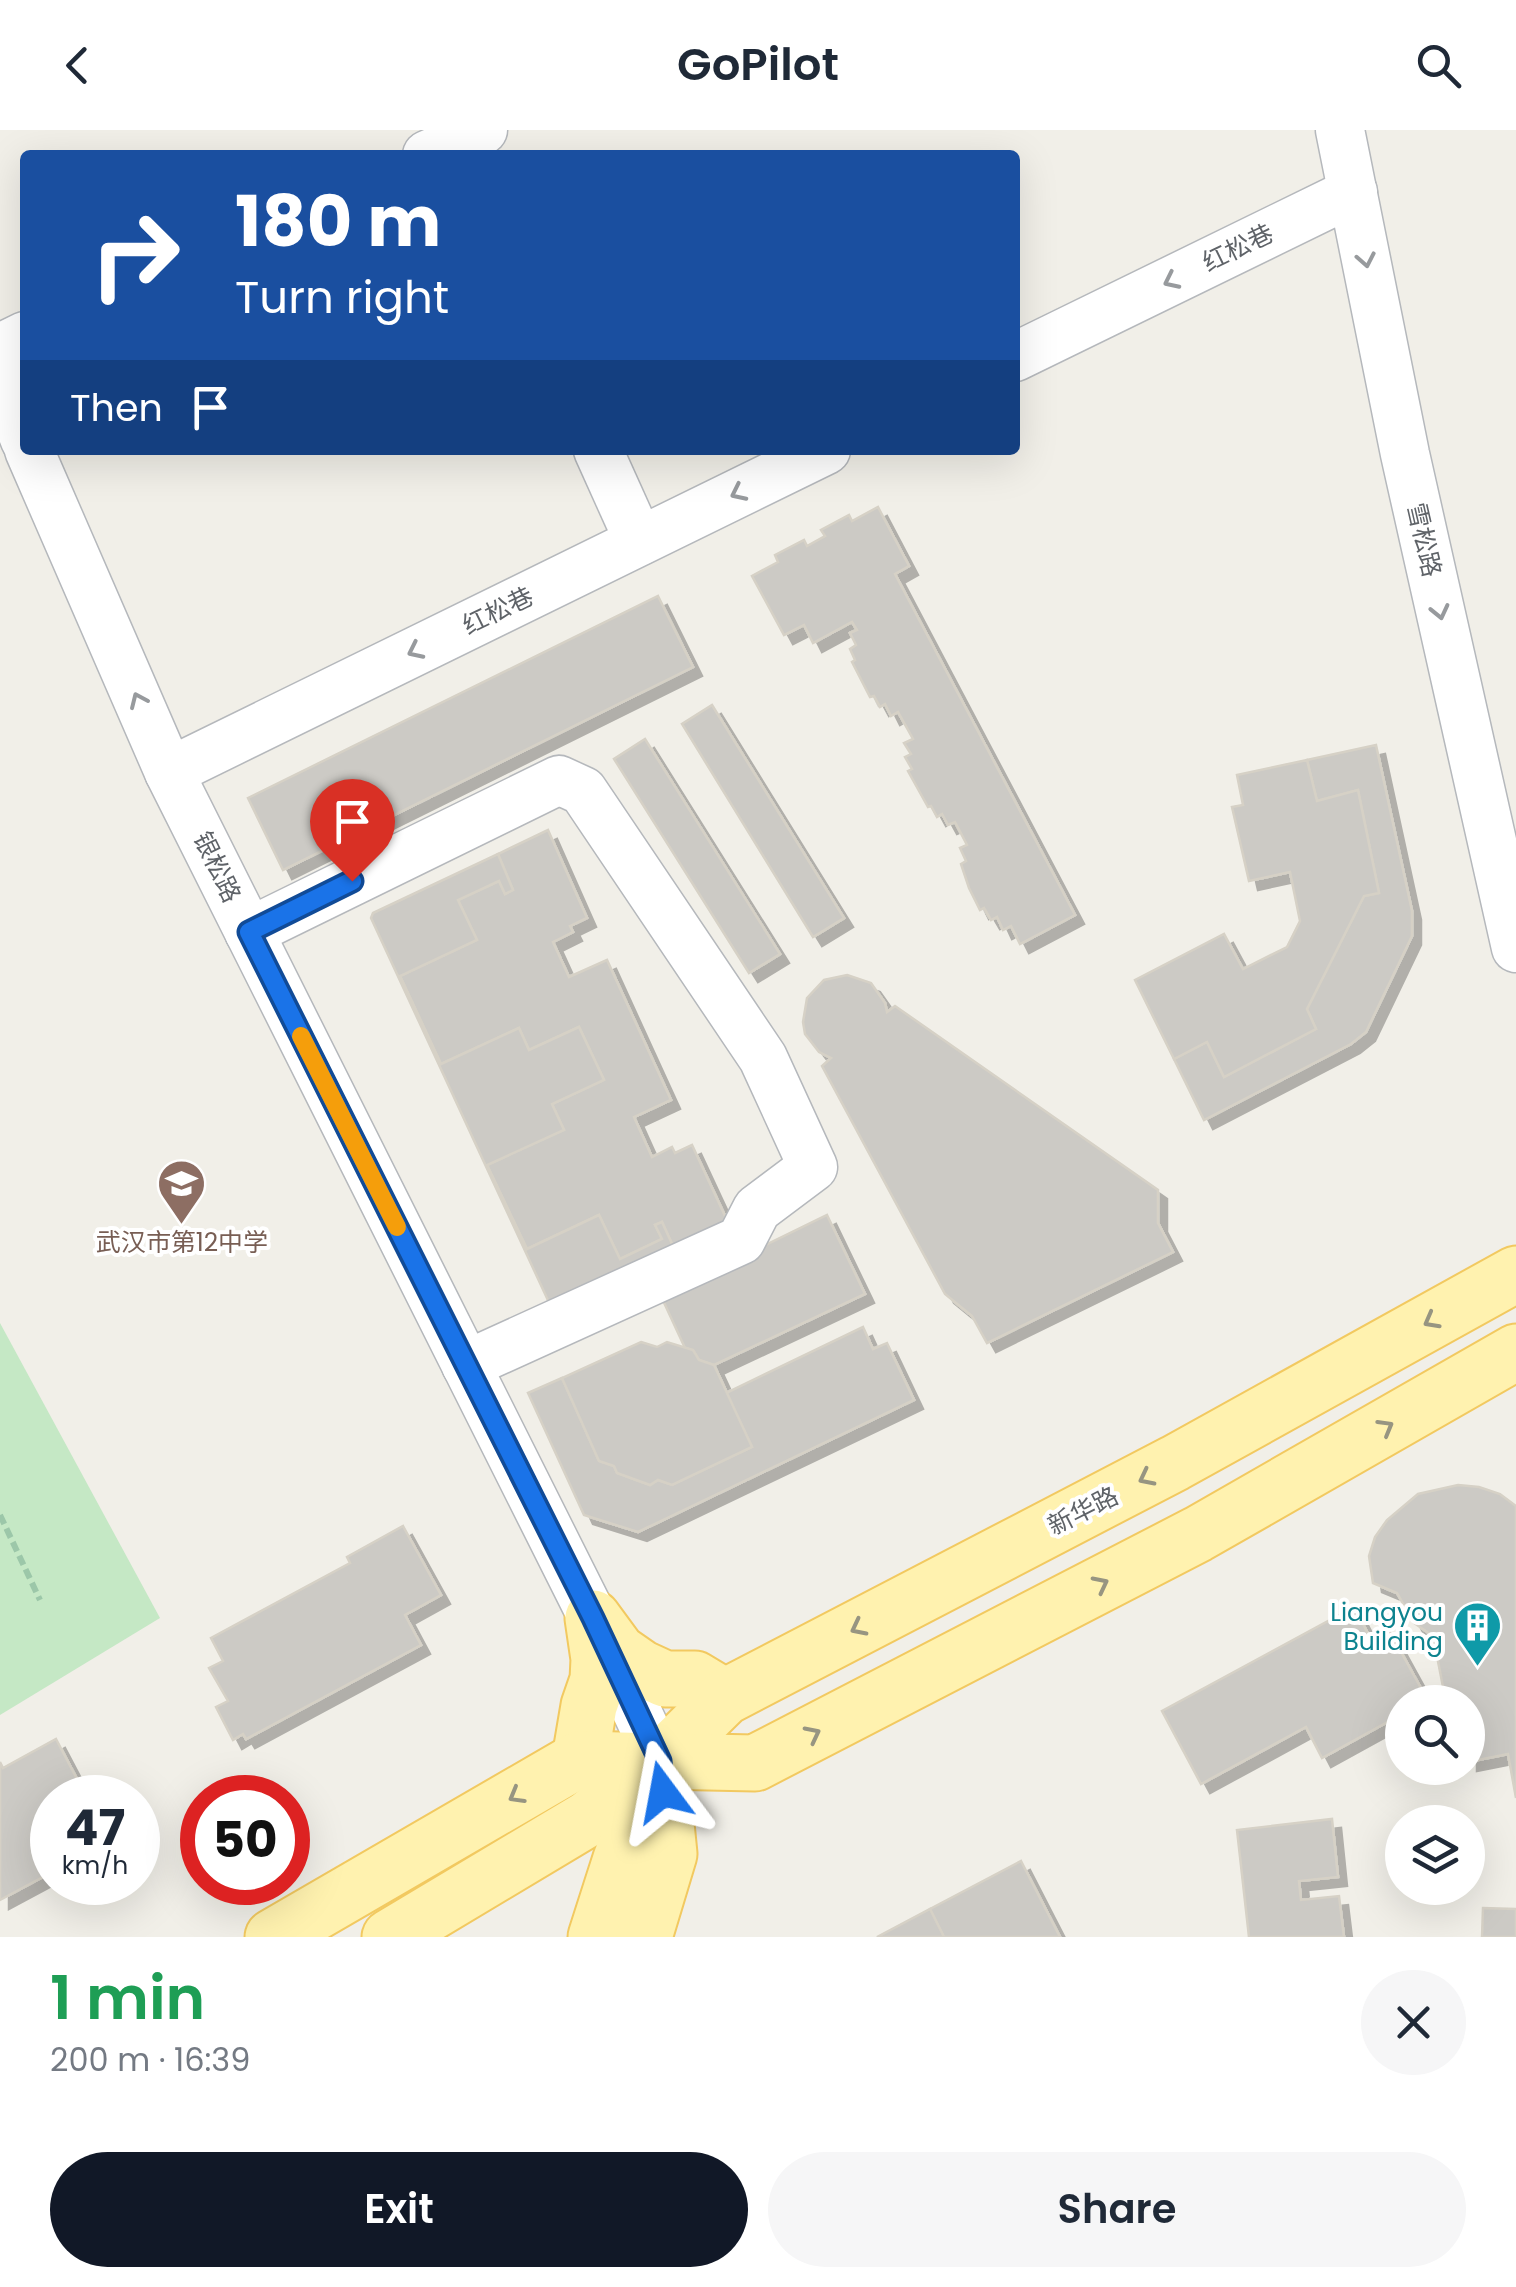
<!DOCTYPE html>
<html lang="en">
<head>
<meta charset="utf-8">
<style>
  body { margin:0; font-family:Poppins,"Noto Sans SC",sans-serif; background:#f6f6f7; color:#1f2937; height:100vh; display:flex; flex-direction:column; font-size:38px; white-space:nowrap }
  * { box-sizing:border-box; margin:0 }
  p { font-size:32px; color:#747a83 }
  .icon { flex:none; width:55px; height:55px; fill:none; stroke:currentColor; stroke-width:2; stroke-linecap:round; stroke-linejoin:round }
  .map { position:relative; height:1807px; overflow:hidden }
  .panel { display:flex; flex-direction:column; background:#fff; flex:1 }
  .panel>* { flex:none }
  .top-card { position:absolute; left:20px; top:20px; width:1000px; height:305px; border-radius:10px; box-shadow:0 10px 40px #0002; background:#1a4fa0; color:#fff; overflow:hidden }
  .buttons { position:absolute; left:1385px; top:1555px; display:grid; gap:20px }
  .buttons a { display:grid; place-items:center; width:100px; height:100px; border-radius:50%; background:#fff; box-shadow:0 10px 40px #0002; font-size:50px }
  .speed { position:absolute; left:30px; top:1645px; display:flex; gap:20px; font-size:50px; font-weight:700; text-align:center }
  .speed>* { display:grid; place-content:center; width:130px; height:130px; border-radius:50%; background:#fff; box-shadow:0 10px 40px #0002; line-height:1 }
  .speed small { font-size:25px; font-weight:400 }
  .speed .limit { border:15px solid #d22; background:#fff; color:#111 }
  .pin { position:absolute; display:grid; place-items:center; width:85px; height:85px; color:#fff; margin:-102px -42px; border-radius:50% 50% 50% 0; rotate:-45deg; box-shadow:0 0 10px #0007 }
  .pin .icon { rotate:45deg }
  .me { position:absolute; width:110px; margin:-55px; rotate:347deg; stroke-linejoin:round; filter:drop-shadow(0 0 8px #0008) }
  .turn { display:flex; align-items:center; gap:35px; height:210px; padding:0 50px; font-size:45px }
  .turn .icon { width:130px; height:130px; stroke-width:2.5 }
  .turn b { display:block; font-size:70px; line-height:85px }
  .then { display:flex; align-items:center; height:95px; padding:0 50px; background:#0003; gap:20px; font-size:38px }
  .round { display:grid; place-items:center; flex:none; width:105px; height:105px; border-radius:52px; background:#f6f6f7 }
  .headline { display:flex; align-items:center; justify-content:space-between; height:170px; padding:0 50px }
  h1 { font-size:60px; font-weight:600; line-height:75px; color:#1e9e55 }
  .action { display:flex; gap:20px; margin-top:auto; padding:20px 50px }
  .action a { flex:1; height:115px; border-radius:60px; background:#111827; color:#fff; font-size:40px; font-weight:600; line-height:115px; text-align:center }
  .action a+a { background:#f6f6f7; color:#1f2937 }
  header { display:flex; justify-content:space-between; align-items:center; height:130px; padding:0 50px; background:#fff; font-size:45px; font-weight:600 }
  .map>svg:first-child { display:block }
</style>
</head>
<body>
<header><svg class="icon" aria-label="back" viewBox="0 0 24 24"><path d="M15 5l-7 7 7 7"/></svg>GoPilot<svg class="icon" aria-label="search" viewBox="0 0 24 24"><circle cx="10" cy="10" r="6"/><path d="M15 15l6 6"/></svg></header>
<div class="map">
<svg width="1516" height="1807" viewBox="0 0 1516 1807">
  <defs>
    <filter id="shadow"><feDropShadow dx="9" dy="9" stdDeviation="0" flood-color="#0004"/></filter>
  </defs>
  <rect width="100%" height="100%" fill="#f1efe8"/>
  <!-- green -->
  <polygon fill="#c5e8c5" points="0,1193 160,1488 0,1585"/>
  <!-- building -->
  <g fill="#cccac5" stroke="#d6d1c6" stroke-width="2.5" filter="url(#shadow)">
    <polygon points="878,377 909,436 895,444 1075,785 1020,814 1011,796 1003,800 997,787 991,790 984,778 980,780 969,758 961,734 966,731 960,718 967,715 955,692 948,695 942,684 937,687 931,676 928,677 908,641 912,639 905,627 911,624 904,613 913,609 898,582 891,586 885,574 880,577 874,566 870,567 852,532 855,530 850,519 856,515 850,503 857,500 852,492 813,513 804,495 784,505 752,446 778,432 775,425 804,410 807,416 825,406 821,400 849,385 852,391"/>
    <polygon points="658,466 693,537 283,740 248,668"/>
    <polygon points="712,575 844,788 813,807 682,594"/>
    <polygon points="645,609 780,824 749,843 614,629"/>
    <polygon points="1376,615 1412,781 1412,806 1366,902 1351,914 1204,990 1174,929 1207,912 1224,947 1316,899 1307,879 1364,766 1379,763 1358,660 1317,671 1307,630"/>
    <polygon points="1307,630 1317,671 1358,660 1379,763 1364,766 1307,879 1316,899 1224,947 1207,912 1174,929 1135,850 1224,804 1243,839 1287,817 1300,791 1290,742 1249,751 1232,677 1243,675 1237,645"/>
    <polygon points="548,700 587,788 570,796 573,802 553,812 569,847 607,830 671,970 634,987 652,1027 672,1017 675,1023 692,1015 732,1101 678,1127 662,1092 655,1095 662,1109 620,1129 599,1085 527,1119 487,1035 564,1000 552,974 604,950 579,897 529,920 519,898 441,934 400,846 477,810 458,770 499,751 505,764 513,760 498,724"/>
    <polygon points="498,724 513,760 505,764 499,751 458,770 477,810 400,846 441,934 519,898 529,920 579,897 604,950 552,974 564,1000 487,1035 527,1119 599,1085 620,1129 662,1109 655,1095 662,1092 678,1127 552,1179 371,788 373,783"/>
    <polygon points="847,845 871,853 885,873 887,882 895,876 1158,1060 1158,1093 1173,1122 987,1213 972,1186 945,1164 822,936 831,928 819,922 805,904 803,892 807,868 824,850"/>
    <polygon points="827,1085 865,1164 714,1235 699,1230 693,1220 685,1218 661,1166"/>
    <polygon points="863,1197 873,1219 887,1213 914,1270 638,1402 584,1385 528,1263 562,1248 599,1331 614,1336 617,1343 650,1355 658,1350 672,1355 752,1317 726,1263"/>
    <polygon points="641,1212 657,1217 667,1212 693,1220 699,1230 714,1235 752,1317 672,1355 658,1350 650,1355 617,1343 614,1336 599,1331 562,1248"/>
    <polygon points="1458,1355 1479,1357 1500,1364 1516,1376 1516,1668 1508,1624 1468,1632 1468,1572 1446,1572 1433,1506 1414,1493 1397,1463 1373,1453 1369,1426 1375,1407 1387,1390 1418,1364"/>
    <polygon points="403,1396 441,1465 405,1485 421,1515 246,1609 243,1604 233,1610 216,1577 228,1571 209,1538 223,1531 211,1508 350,1433 347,1427"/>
    <polygon points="1354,1477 1372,1511 1390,1502 1428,1571 1402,1572 1402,1584 1322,1628 1306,1597 1201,1654 1162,1581"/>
    <polygon points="56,1609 87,1668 52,1668 52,1742 0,1770 0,1632 3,1638"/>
    <polygon points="1332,1689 1338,1747 1299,1751 1301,1770 1339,1766 1344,1807 1249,1807 1237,1700"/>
    <polygon points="1021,1731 1060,1807 944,1807 930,1779"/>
    <polygon points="1483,1778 1516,1779 1516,1807 1482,1807"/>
    <polygon points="930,1779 944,1807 877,1807"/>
  </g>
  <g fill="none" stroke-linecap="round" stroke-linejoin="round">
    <defs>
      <g id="minor">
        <polyline points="1340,0 1405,324 1516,818"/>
        <polyline points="427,25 483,0"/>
        <polyline points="0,218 25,206"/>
        <polyline points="1015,227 1353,62"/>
        <polyline points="0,246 25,310"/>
        <polyline points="29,320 169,642 593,1488 660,1631"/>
        <polyline points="598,320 639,411"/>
        <polyline points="169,642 826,320"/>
        <polyline points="249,802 559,650 583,661 763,928 813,1037 757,1079 741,1110 466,1235"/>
      </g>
      <g id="major">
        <polyline points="580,1629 589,1576 598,1550 599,1529 593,1488 618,1522 641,1538 665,1549 695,1549 725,1567"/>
        <polyline points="273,1807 580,1629 660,1631 725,1567 1175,1333 1516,1144"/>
        <polyline points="390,1807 589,1688 660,1631 755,1633 1198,1404 1516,1222"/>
        <polyline points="596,1807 621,1729 659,1634"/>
        <polyline points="644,1807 669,1724 661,1644"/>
      </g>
    </defs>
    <!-- minor casing -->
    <use href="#minor" stroke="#b5b8bc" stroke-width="51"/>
    <!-- major casing -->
    <use href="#major" stroke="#f2c960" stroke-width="59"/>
    <!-- path -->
    <polyline stroke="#9cc7a9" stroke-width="6" stroke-dasharray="10 5" stroke-linecap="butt" points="0,1385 40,1470"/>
    <!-- minor -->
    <use href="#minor" stroke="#fff" stroke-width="48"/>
    <!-- major -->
    <use href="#major" stroke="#fff2af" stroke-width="55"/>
  </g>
  <!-- one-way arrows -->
  <defs><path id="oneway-chevron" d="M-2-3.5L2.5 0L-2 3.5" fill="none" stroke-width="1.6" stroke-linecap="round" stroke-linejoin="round" transform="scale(2.5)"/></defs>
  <g stroke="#979a9d">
    <use href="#oneway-chevron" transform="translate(1366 130) rotate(79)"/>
    <use href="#oneway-chevron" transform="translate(1171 151) rotate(154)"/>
    <use href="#oneway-chevron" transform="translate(738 363) rotate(154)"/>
    <use href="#oneway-chevron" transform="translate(1440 482) rotate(77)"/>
    <use href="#oneway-chevron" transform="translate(415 521) rotate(154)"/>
    <use href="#oneway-chevron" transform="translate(138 570) rotate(-114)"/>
  </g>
  <g stroke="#979581">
    <use href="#oneway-chevron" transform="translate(1431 1191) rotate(151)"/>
    <use href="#oneway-chevron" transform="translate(1386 1297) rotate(-30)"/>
    <use href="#oneway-chevron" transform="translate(1146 1348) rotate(153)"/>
    <use href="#oneway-chevron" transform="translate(1101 1454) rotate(-27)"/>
    <use href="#oneway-chevron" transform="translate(858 1498) rotate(153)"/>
    <use href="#oneway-chevron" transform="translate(813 1604) rotate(-27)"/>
    <use href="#oneway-chevron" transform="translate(516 1666) rotate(150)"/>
  </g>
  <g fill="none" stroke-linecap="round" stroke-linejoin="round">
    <defs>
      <polyline id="route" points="352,751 249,802 593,1488 660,1631 663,1662"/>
    </defs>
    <!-- route casing -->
    <use href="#route" stroke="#114b97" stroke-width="25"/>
    <!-- route -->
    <use href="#route" stroke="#1a73e8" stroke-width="18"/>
    <!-- slow -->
    <polyline stroke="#f59e0b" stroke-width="18" points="301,906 397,1097"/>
  </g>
  <!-- icons -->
  <defs>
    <symbol id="school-pin" viewBox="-11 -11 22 30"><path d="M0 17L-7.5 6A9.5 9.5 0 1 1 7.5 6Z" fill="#8d6e63" stroke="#fff"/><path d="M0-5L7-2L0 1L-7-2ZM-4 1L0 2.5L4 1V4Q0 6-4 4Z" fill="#fff"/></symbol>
    <symbol id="building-pin" viewBox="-11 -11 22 30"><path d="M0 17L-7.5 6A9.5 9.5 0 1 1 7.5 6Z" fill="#0f9aa8" stroke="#fff"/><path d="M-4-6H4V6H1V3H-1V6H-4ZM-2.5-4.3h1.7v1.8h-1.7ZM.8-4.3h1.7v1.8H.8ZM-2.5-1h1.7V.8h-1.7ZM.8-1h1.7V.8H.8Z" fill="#fff"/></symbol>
  </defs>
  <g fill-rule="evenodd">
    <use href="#school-pin" x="154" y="1026" width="55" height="75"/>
    <use href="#building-pin" x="1450" y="1468" width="55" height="75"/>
  </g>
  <g text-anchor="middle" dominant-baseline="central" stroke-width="8" stroke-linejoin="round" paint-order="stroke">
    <!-- street labels -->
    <g font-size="25" fill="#5f6368" stroke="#fff">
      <text transform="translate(1238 118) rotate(-26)">红松巷</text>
      <text transform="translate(1424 410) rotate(77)">雪松路</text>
      <text transform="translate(498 481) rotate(-26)">红松巷</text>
      <text transform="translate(217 737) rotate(64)">银松路</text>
      <text transform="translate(1083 1381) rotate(-27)">新华路</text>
    </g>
    <!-- education labels -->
    <g font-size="25" fill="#785e54" stroke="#fff">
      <text x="182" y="1112">武汉市第12中学</text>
    </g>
    <!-- culture labels -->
    <g font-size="25" fill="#0d838f" stroke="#fff" text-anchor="end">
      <text x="1443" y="1482">Liangyou<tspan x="1443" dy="29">Building</tspan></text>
    </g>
  </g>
</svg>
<div class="buttons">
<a><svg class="icon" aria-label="search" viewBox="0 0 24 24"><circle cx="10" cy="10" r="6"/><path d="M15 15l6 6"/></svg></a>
<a><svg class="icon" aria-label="layers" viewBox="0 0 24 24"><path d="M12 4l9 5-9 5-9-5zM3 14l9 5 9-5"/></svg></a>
</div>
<div class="speed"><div>47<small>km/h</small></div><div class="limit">50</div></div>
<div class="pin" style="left:352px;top:751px;background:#d93025"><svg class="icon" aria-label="arrive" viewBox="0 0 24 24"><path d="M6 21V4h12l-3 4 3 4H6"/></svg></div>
<svg class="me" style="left:663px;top:1662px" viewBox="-20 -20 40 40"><path d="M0-17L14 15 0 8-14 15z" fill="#1a73e8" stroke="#fff" stroke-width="4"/></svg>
<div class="top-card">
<div class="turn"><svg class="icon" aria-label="right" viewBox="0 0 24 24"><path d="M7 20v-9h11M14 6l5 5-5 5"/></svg><div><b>180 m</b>Turn right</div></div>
<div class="then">Then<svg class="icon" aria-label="arrive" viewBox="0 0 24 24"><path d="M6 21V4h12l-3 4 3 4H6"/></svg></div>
</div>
</div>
<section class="panel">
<div class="headline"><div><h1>1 min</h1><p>200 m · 16:39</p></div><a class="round"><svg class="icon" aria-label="close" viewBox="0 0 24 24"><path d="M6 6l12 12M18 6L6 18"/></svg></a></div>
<div class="action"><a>Exit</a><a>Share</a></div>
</section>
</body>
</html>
